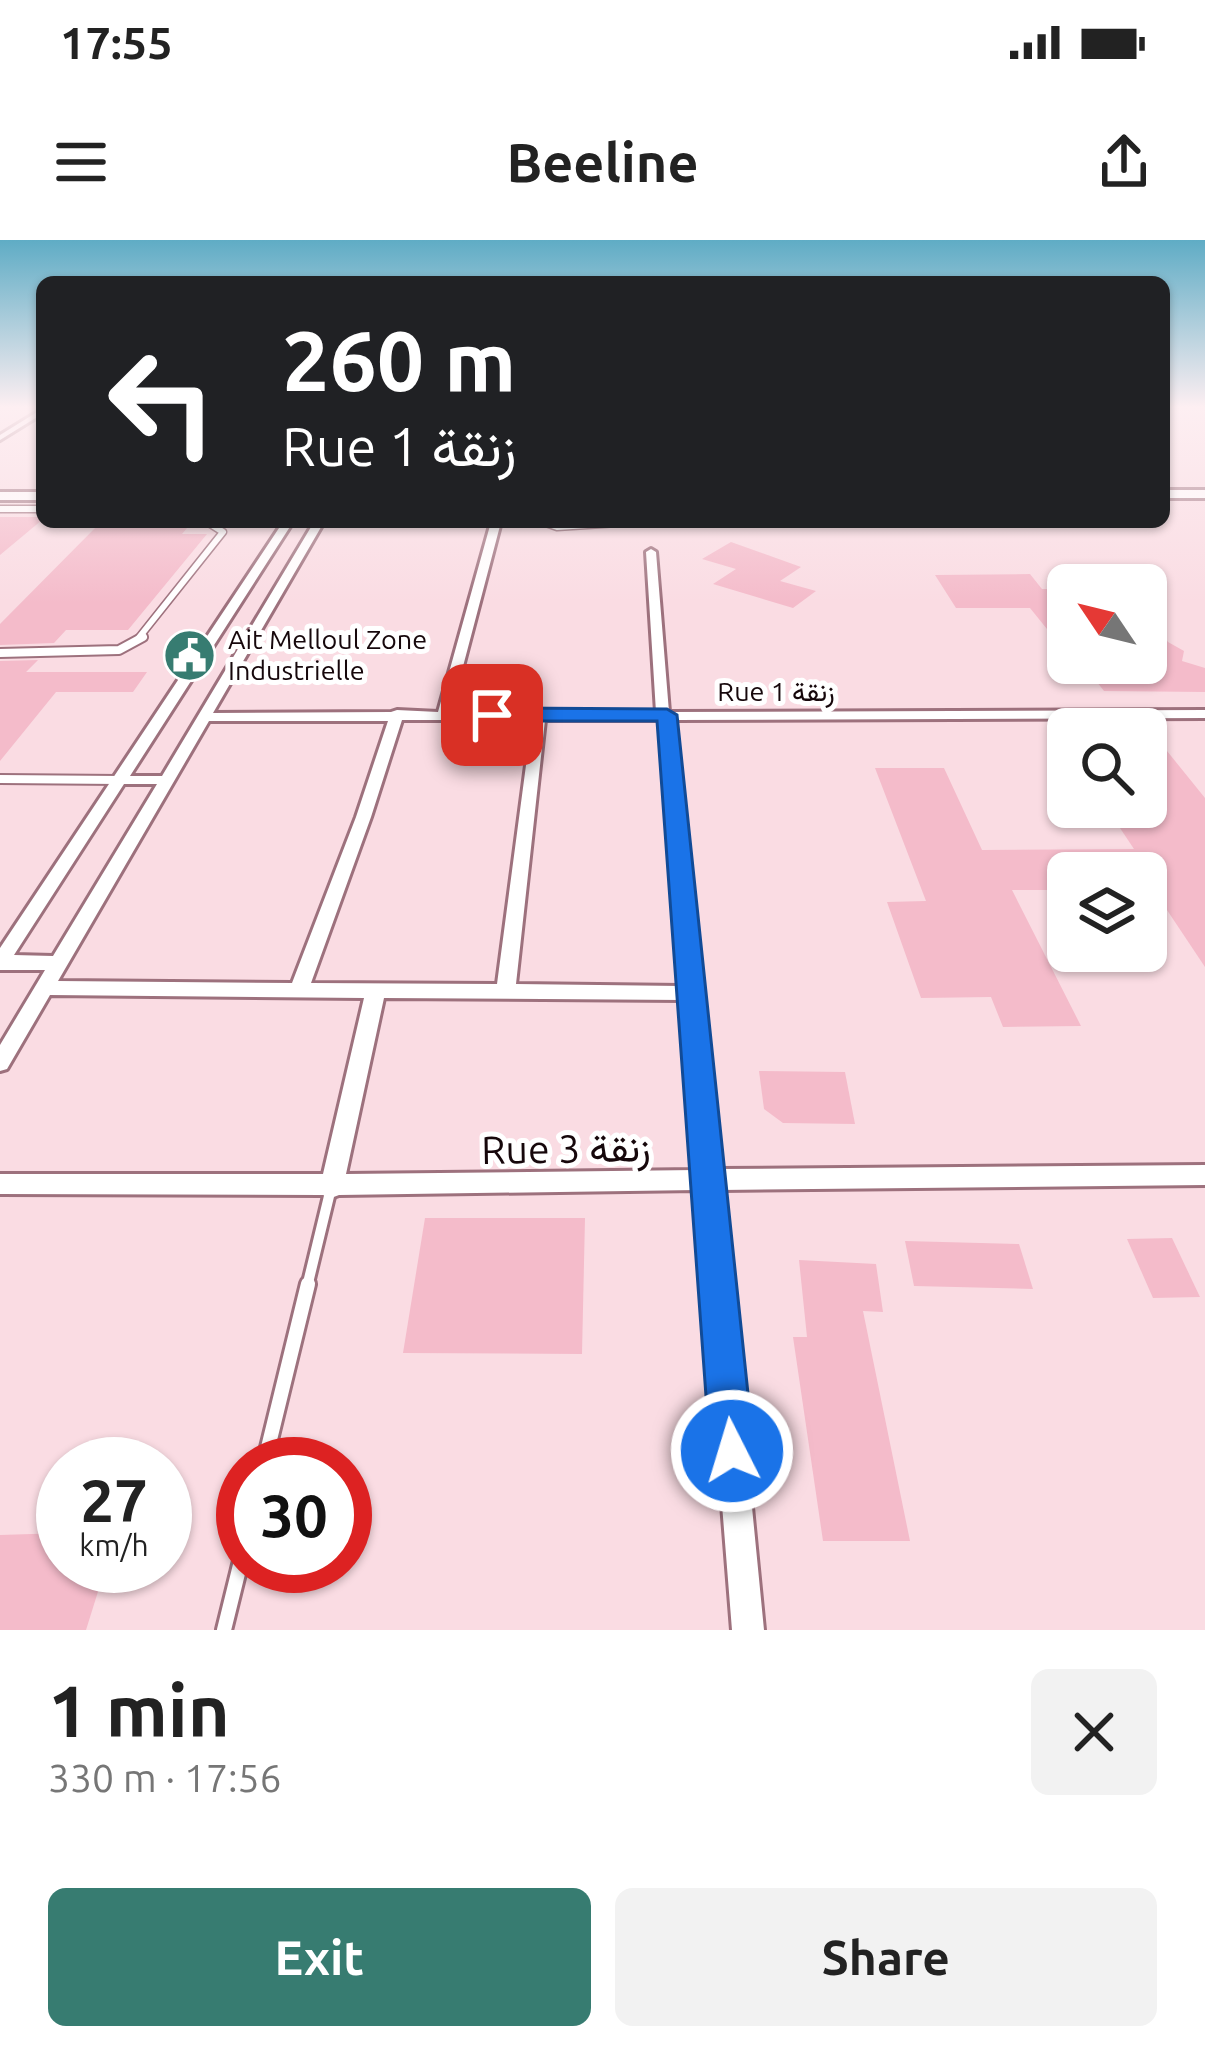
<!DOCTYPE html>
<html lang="en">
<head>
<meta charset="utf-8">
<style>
  body { margin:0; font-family:Ubuntu,Vazirmatn,sans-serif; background:#f2f2f2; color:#222; height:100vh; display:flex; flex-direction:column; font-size:45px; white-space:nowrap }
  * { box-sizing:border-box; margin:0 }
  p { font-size:39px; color:#767676 }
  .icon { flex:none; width:66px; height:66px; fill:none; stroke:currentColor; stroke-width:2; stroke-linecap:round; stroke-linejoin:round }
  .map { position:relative; height:1390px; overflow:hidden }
  .panel { display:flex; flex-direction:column; background:#fff; flex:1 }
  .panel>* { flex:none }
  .banner { position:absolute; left:36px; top:36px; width:1134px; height:252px; border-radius:18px; box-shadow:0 3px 9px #0004; background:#202124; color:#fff; overflow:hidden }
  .needle { width:78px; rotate:305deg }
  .tools { position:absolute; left:1047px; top:324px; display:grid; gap:24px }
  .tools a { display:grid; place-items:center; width:120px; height:120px; border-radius:18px; background:#fff; box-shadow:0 3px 9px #0004; font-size:60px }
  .speed { position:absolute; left:36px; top:1197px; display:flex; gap:24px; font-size:60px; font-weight:700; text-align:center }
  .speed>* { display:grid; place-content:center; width:156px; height:156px; border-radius:50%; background:#fff; box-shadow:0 3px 9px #0004; line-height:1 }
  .speed small { font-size:30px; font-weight:400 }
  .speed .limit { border:18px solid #d22; background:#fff; color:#111 }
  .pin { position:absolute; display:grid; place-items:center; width:102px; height:102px; color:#fff; margin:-51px; border-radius:24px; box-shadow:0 6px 18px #0006 }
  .me { position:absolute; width:132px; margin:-66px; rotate:355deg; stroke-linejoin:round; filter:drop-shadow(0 0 9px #0008) }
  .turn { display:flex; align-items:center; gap:42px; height:252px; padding:0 48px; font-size:54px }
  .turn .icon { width:156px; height:156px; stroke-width:2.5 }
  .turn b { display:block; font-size:84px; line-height:102px }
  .round { display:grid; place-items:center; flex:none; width:126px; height:126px; border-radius:18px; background:#f2f2f2 }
  .headline { display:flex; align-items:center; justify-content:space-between; height:204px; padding:0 48px }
  h1 { font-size:72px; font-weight:700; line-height:90px }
  .cta { display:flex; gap:24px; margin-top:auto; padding:24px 48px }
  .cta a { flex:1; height:138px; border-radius:18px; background:#377c71; color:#fff; font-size:48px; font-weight:700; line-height:138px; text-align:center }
  .cta a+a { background:#f2f2f2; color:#222 }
  .status { display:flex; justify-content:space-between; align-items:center; height:84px; padding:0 60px; background:#fff; direction:ltr }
  .status svg { height:33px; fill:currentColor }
  header { display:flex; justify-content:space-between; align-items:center; height:156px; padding:0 48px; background:#fff; font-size:54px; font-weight:700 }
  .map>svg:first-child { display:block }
</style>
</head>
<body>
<div class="status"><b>17:55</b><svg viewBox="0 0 49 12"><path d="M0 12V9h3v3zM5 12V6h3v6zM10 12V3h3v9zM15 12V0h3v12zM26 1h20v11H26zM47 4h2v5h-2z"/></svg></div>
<header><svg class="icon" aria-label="menu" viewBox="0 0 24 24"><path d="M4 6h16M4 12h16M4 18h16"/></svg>Beeline<svg class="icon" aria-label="share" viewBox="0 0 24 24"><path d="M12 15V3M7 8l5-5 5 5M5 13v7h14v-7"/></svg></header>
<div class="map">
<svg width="1205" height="1390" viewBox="0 0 1205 1390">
  <rect width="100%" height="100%" fill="#fadce3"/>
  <!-- building -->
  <g fill="#f4bbca">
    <polygon points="0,277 42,277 42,280 0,315"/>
    <polygon points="101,282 192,282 182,294 207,294 128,390 66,390 54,403 0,405 0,384"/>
    <polygon points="731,302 801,327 780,341 816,351 793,368 713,344 736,329 702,319"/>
    <polygon points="1030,334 1042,349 1068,349 1068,415 1030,368 956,368 935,335"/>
    <polygon points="1146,366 1168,402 1184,411 1182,421 1205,428 1205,452 1104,451 1082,423 1146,423"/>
    <polygon points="38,420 26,432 147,432 133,452 56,452 0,521 0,421"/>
    <polygon points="1146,485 1205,558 1205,727 1153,649 1146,649 1146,633 1068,633 1068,650 1012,650 1081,786 1003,787 991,757 921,758 887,662 926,661 875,528 944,528 982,610 1134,609 1106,567 1146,567"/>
    <polygon points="759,831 845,832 855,884 783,883 764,869"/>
    <polygon points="425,978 585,978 582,1114 403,1113"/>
    <polygon points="1172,998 1200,1057 1153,1058 1127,999"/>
    <polygon points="905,1001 1019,1004 1033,1049 914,1046"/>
    <polygon points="799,1020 876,1024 883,1072 863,1071 910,1301 823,1301 793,1097 807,1097"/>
    <polygon points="63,1293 63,1326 106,1326 86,1390 0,1390 0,1295"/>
  </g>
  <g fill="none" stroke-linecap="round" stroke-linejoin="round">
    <defs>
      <polyline id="service-far4" points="0,269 42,269"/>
      <g id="service-far3">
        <polyline points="0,269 42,269"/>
        <polyline points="543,282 557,287 633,282"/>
        <polyline points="137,400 223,292 207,282"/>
      </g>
      <g id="service-far2">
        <polyline points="0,413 119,410 143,397"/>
        <polyline points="0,539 120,540"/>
      </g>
      <polyline id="service-far1" points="307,1047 331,948"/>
      <g id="service">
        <polyline points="264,1224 308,1044"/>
        <polyline points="224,1390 243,1313"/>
      </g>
      <g id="minor">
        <polygon points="42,169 42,174 0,200 0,195"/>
        <path d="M283,282H293L130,536H162L314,282H324L213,473L391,472L397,470L438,472L491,282H501L451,472H656L646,312L651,309L656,312L669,472L1205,470V478L674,480L719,929L1205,925V945L721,950L764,1390H732L697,950L339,955L331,958L323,955L0,954V934H323L364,758L50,755L7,829L0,831V805L45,730H0V708ZM402,480H532L497,744L311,743L371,577ZM545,480H661L681,746L516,744ZM209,481H388L356,577L292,743L58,741ZM124,544H157L53,716L14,715ZM384,758L683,760L696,930L346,934Z"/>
      </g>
      <g id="secondary">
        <rect x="1164" y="250" width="41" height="8"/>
        <rect x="0" y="252" width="42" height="8"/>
      </g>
    </defs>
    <!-- service-far4 casing -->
    <use href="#service-far4" stroke="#9d717d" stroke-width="8"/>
    <!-- service-far3 casing -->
    <use href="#service-far3" stroke="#9d717d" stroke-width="9"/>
    <!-- service-far2 casing -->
    <use href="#service-far2" stroke="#9d717d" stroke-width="12"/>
    <!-- service-far1 casing -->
    <use href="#service-far1" stroke="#9d717d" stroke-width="16"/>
    <!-- service casing -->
    <use href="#service" stroke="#9d717d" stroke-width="20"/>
    <!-- minor casing -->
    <use href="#minor" stroke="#9d717d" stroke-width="6"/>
    <!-- secondary casing -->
    <use href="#secondary" stroke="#9d717d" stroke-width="6"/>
    <!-- service-far4 -->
    <use href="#service-far4" stroke="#fff" stroke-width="4.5"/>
    <!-- service-far3 -->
    <use href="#service-far3" stroke="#fff" stroke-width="6"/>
    <!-- service-far2 -->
    <use href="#service-far2" stroke="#fff" stroke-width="8"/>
    <!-- service-far1 -->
    <use href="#service-far1" stroke="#fff" stroke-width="10"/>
    <!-- service -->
    <use href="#service" stroke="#fff" stroke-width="14"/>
    <!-- minor -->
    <use href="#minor" fill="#fff" fill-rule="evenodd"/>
    <!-- secondary -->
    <use href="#secondary" fill="#fff" fill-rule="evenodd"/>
  </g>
  <!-- sky -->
  <linearGradient id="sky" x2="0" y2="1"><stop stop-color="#5facc5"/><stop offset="0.46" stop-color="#fdeff2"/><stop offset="1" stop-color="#fdeff2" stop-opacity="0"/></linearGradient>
  <rect width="1205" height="363" fill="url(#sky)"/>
  <!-- route -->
  <polygon fill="#1a73e8" stroke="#114b97" stroke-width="3" points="667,469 677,475 754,1211 747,1226 732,1232 717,1226 710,1211 657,481 492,481 481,475 492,468"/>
  <!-- icons -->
  <defs>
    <symbol id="civic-disc" viewBox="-11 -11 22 22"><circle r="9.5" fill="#377c71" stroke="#fff"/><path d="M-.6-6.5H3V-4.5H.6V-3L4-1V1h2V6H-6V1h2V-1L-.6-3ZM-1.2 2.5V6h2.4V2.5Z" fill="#fff"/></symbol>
  </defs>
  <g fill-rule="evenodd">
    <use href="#civic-disc" x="160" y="386" width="59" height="59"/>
  </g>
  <g text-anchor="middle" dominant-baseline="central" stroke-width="10" stroke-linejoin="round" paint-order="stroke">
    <!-- far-poi labels -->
    <g font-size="27" fill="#16070b" stroke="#fff" text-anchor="start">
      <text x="228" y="399">Ait Melloul Zone<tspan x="228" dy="31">Industrielle</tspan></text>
    </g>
    <!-- far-street labels -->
    <g font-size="27" fill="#16070b" stroke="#fff">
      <text x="776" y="451">Rue 1 زنقة</text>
    </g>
    <!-- near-street labels -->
    <g font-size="39" fill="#16070b" stroke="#fff">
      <text transform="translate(566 908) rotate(-1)">Rue 3 زنقة</text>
    </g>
  </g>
</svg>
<div class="tools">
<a><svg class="needle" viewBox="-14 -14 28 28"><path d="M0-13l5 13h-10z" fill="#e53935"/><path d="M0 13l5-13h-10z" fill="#767676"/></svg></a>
<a><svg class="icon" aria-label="search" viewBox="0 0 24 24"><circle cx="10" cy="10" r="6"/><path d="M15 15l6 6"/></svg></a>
<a><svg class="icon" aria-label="layers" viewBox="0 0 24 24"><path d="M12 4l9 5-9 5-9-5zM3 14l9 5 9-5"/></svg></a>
</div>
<div class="speed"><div>27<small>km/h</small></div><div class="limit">30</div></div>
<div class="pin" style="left:492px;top:475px;background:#d93025"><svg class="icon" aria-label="arrive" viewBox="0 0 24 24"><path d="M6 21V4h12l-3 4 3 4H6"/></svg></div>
<svg class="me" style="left:732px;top:1211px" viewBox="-20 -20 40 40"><circle r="17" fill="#1a73e8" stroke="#fff" stroke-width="3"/><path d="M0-11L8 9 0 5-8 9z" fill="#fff"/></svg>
<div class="banner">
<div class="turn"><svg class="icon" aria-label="left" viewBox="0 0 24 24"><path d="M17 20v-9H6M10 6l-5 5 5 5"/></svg><div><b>260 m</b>Rue 1 زنقة</div></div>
</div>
</div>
<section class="panel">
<div class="headline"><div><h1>1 min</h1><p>330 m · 17:56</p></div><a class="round"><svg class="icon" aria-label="close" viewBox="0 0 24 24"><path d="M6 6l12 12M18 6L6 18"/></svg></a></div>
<div class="cta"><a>Exit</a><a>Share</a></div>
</section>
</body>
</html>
